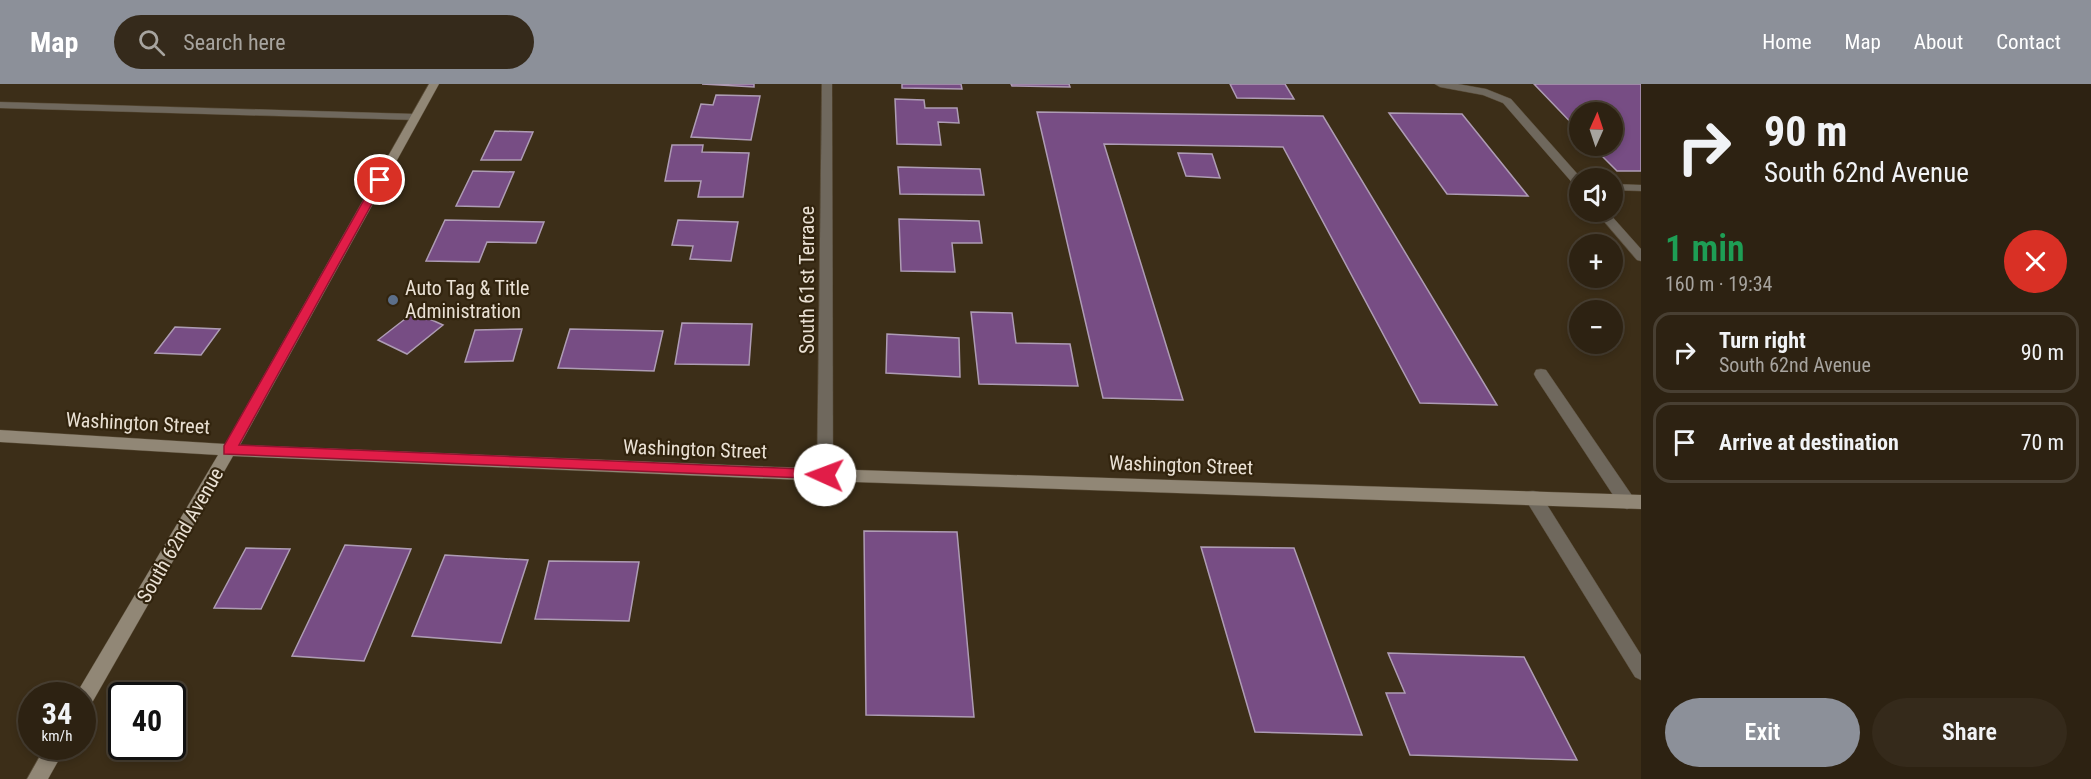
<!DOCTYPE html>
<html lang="en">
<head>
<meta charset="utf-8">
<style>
  body { margin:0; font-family:"Roboto Condensed",sans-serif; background:#352a1b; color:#f1f3f6; height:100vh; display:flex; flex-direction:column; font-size:22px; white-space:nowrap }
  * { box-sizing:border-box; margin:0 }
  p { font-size:20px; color:#a7a49f }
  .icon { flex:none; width:33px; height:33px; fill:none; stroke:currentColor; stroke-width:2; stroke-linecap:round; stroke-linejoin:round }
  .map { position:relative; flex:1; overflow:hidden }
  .details { display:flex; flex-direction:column; background:#2d2212; width:450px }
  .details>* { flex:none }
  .banner { background:#2d2212; color:#f1f3f6; overflow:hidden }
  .needle { width:39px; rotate:3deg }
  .controls { position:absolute; left:1569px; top:18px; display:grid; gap:12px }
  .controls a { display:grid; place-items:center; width:54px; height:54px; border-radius:50%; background:#2d2212; box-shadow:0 3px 9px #0003,0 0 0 2px #483f32; font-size:30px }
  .speed { position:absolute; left:18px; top:598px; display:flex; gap:12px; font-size:30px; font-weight:700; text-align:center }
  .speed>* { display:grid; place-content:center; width:78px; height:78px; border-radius:50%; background:#2d2212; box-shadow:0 3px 9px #0003,0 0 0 2px #483f32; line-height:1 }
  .speed small { font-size:15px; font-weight:400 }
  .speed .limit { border:3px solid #111; border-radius:9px; background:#fff; color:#111 }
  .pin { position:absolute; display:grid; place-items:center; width:51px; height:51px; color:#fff; margin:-26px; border:3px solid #fff; border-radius:50%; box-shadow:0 2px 6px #0007 }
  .me { position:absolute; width:66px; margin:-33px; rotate:272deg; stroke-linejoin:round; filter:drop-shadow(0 0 4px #0008) }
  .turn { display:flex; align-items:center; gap:21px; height:126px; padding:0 24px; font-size:27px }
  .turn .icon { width:78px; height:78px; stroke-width:2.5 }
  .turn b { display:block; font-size:42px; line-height:51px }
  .round { display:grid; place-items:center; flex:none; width:63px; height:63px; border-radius:32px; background:#352a1b }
  .summary { display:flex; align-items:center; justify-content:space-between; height:102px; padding:0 24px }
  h1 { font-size:36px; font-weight:600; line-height:45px; color:#1e9e55 }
  .cta { display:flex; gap:12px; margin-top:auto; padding:12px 24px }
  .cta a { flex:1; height:69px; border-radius:36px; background:#8c9099; color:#fff; font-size:24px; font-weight:600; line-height:69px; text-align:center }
  .cta a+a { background:#352a1b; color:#f1f3f6 }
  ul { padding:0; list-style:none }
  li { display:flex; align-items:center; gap:18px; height:81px; margin:0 12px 9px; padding:0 12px; border:3px solid #483f32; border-radius:18px }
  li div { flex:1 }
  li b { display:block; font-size:22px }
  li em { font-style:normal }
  header { display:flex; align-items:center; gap:36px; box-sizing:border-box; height:84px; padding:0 30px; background:#8c9099; color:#fff }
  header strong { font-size:28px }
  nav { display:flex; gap:33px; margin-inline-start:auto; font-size:21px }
  .search { width:420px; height:54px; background:#352a1b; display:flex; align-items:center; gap:15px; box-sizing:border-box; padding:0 21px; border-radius:33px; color:#a7a49f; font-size:22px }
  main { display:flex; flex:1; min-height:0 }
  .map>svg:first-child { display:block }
</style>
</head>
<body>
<header>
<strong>Map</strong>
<div class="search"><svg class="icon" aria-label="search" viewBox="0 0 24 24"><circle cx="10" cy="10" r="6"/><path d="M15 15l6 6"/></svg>Search here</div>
<nav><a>Home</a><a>Map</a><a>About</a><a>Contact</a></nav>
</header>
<main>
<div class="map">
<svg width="1641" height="695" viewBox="0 0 1641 695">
  <rect width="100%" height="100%" fill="#3c2e18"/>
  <!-- building -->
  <g fill="#774d84" stroke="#ae9cb4" stroke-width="1.5">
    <polygon points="702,0 754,0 754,3"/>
    <polygon points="902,0 961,0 962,5 902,4"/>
    <polygon points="1011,0 1069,0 1070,3 1012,2"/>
    <polygon points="1230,0 1285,0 1294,15 1237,14"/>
    <polygon points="1534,0 1641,0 1641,87 1617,87 1592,62 1612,62 1612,28 1580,28 1580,48"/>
    <polygon points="716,11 760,12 751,56 691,53 701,20 713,21"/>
    <polygon points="895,15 924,16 925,24 957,24 959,39 938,38 941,61 897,60"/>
    <polygon points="1037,28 1323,32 1497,321 1420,319 1283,63 1104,60 1183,316 1103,314"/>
    <polygon points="1389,29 1462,30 1528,112 1447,110"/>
    <polygon points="495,47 533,48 521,76 481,76"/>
    <polygon points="672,61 703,61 702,68 749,69 743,113 698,113 701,97 665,97"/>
    <polygon points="1178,69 1212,70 1220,94 1186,92"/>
    <polygon points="898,83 980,85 984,111 900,110"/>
    <polygon points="473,87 514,88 499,123 456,122"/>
    <polygon points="899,135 979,137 982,159 952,159 955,188 901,187"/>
    <polygon points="445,136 544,138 536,159 487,158 479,178 426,177"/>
    <polygon points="678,136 738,138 731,177 690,175 693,162 672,161"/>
    <polygon points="414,228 443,241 407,270 378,256"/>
    <polygon points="971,228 1012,229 1016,259 1070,260 1078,302 979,300"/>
    <polygon points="682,239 752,240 749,281 675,280"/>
    <polygon points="175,243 220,245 201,271 155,269"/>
    <polygon points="522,245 513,277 465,278 475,246"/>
    <polygon points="570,245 663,247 654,287 558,284"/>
    <polygon points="887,250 959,254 960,293 886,289"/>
    <polygon points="864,447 957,448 974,633 866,631"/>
    <polygon points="345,461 411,465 364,577 292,572"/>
    <polygon points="1201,463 1294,464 1362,651 1255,648"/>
    <polygon points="246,464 290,465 261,525 214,524"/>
    <polygon points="445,471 528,476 501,559 412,552"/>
    <polygon points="549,477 639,478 629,537 535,535"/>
    <polygon points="1388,569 1524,573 1577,676 1410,671 1386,609 1405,609"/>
  </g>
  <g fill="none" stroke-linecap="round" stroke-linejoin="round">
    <defs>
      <g id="lane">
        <polygon points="1435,0 1458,0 1486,5 1511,15 1581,94 1580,104 1576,103 1503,19 1483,11 1440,3"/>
        <polygon points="0,18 415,30 420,33 415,36 0,24"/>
        <polygon points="1612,100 1641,101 1641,107 1612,106"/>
        <polygon points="1596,128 1608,128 1641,165 1641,177 1637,176"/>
        <polygon points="1541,285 1546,286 1633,413 1635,418 1633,423 1627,425 1621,423 1536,294 1534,290 1536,286"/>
      </g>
      <g id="street">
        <polygon points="822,0 832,0 833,391 831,395 819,395 817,391"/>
        <polygon points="1533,407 1539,408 1641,571 1641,596 1635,593 1527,418 1525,413 1527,408"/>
      </g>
      <g id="secondary">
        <polygon points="429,0 439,0 240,361 825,385 1641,411 1641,425 825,397 233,372 89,624 82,627 82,612 75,612 218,371 0,358 0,346 225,360"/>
        <polygon points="45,663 66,663 48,695 27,695"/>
      </g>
    </defs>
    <!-- lane casing -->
    <use href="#lane" stroke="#584b36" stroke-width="1"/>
    <!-- street casing -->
    <use href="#street" stroke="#584b36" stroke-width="1"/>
    <!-- secondary casing -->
    <use href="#secondary" stroke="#584b36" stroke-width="1"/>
    <!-- lane -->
    <use href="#lane" fill="#6f685d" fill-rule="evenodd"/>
    <!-- street -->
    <use href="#street" fill="#6f685d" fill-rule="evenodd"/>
    <!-- secondary -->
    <use href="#secondary" fill="#918776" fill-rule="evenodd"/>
  </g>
  <!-- route -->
  <polygon fill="#e11d48" stroke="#92132f" stroke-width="1.5" points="377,93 385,96 239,361 825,386 830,387 830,395 224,370 224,362"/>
  <!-- markers -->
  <circle fill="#5c6f8a" stroke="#32240e" stroke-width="2" cx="393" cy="216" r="6"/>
  <g text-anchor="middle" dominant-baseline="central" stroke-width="4.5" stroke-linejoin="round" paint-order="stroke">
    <!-- street labels -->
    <g font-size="20" fill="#eae1d4" stroke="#32240e">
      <text transform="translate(807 196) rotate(-90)">South 61st Terrace</text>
      <text transform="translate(138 339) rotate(3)">Washington Street</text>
      <text transform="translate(695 365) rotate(2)">Washington Street</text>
      <text transform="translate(1181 381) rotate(2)">Washington Street</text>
      <text transform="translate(180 451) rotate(-60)">South 62nd Avenue</text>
    </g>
    <!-- poi labels -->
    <g font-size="20" fill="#eae1d4" stroke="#32240e" text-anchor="start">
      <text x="405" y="204">Auto Tag &amp; Title<tspan x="405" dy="23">Administration</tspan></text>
    </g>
  </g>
</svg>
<div class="controls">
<a><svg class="needle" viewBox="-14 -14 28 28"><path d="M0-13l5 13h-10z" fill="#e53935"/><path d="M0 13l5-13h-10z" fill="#a7a49f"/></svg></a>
<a><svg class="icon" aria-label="sound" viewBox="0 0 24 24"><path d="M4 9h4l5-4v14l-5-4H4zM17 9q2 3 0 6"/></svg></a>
<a>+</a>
<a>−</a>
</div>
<div class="speed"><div>34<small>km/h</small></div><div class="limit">40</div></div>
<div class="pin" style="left:380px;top:96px;background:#d93025"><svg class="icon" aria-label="arrive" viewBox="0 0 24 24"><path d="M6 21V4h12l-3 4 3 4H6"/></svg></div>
<svg class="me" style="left:825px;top:391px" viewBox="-20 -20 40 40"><circle r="19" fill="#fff"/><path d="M0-13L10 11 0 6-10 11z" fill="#e11d48"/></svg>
</div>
<section class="details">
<div class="banner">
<div class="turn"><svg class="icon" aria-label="right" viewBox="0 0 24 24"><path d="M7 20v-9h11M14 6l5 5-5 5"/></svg><div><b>90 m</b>South 62nd Avenue</div></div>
</div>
<div class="summary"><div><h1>1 min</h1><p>160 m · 19:34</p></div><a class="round" style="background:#d93025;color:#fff"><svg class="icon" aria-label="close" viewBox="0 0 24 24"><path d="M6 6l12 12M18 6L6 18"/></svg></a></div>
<ul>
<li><svg class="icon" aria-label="right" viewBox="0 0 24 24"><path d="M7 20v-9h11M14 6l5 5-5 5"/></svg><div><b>Turn right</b><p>South 62nd Avenue</p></div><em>90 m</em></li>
<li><svg class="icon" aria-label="arrive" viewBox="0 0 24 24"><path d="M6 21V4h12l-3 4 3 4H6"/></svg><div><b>Arrive at destination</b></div><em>70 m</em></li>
</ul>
<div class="cta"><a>Exit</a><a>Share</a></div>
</section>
</main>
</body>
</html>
